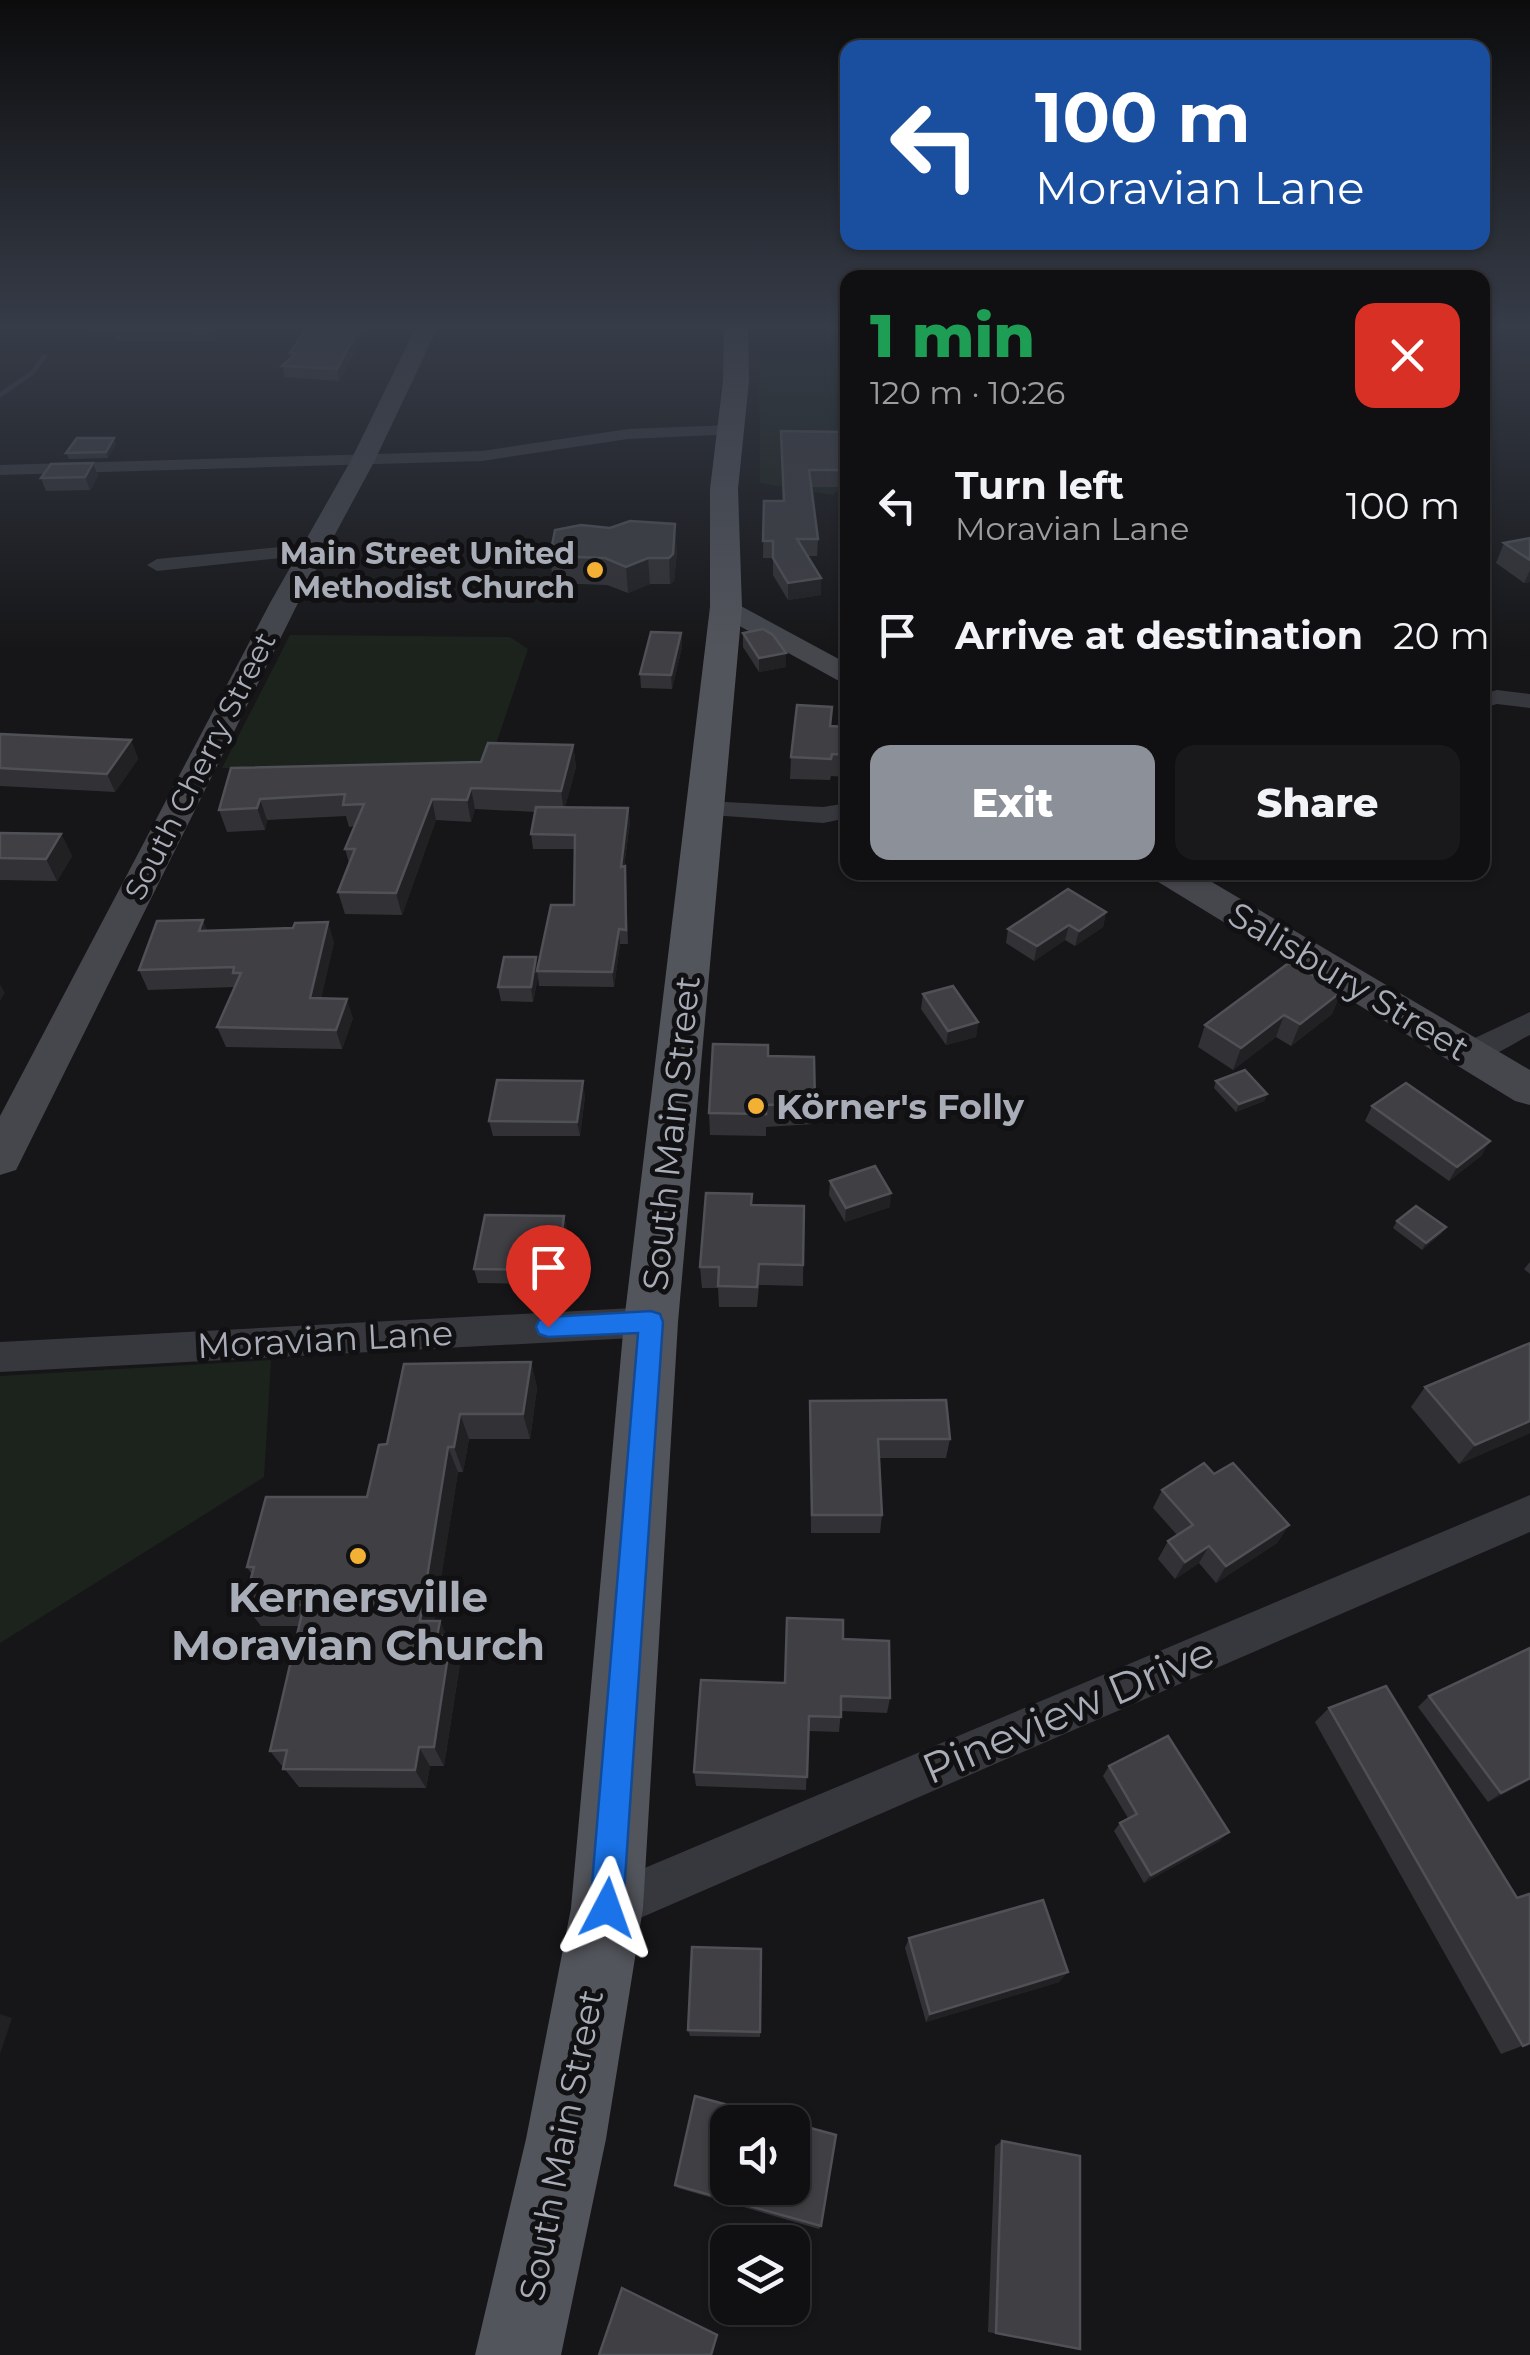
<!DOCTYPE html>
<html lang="en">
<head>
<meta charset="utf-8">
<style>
  body { margin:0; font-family:Montserrat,sans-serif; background:#19191b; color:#f1f3f6; height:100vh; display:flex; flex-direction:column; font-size:38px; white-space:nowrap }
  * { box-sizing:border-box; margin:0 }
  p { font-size:32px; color:#9c9d9f }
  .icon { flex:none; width:55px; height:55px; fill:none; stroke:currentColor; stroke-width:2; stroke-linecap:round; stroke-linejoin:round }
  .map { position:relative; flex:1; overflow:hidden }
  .drawer { position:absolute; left:840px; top:270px; width:650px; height:610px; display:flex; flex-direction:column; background:#101012; border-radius:20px; box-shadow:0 2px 8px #0004,0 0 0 2px #303032 }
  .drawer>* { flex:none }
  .guide { position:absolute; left:840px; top:40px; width:650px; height:210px; border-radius:20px; box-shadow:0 2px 8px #0004,0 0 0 2px #303032; background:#1a4fa0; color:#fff; overflow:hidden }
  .buttons { position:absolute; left:710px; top:2105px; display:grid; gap:20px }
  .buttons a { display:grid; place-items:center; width:100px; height:100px; border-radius:20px; background:#101012; box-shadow:0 2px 8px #0004,0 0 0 2px #303032; font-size:50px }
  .pin { position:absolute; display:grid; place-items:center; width:85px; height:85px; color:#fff; margin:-102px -42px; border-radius:50% 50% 50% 0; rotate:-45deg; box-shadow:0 0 10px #0007 }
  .pin .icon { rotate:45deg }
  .me { position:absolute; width:110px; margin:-55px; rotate:4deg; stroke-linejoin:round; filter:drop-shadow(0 0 8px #0008) }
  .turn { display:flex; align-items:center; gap:35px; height:210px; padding:0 30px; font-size:45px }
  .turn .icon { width:130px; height:130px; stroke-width:2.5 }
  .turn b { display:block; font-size:70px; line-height:85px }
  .round { display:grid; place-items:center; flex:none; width:105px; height:105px; border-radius:20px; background:#19191b }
  .overview { display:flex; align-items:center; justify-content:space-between; height:170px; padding:0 30px }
  h1 { font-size:60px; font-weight:800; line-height:75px; color:#1e9e55 }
  .action { display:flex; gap:20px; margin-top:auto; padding:20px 30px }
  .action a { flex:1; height:115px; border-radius:20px; background:#8c9099; color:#fff; font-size:40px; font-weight:800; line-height:115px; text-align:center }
  .action a+a { background:#19191b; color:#f1f3f6 }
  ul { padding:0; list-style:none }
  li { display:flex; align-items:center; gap:30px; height:130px; padding:0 30px }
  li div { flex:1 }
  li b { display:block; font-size:38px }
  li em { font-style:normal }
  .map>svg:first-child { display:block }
</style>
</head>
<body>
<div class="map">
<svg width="1530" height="2355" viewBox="0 0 1530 2355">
  <rect width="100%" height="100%" fill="#161618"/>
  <!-- green -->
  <g fill="#1c231d">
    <polygon points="759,357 847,358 847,481 833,495 760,483"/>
    <polygon points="290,635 510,637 528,649 486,774 222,768"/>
    <polygon points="271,1360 264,1477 0,1643 0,1376"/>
  </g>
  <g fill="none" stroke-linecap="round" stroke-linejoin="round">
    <!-- stream -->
    <polyline stroke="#2c353c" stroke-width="5" points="0,395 32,373 44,357"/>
    <!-- street -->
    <g fill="#37383d" fill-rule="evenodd">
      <polygon points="732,425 741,430 738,434 628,439 482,461 0,475 0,465 482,451 628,429"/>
      <polygon points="312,544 322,550 319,554 157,571 147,565 157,559"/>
      <polygon points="1497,690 1530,694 1530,708 1497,704 1482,708 1482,694"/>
      <polygon points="705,801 823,807 848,803 848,818 823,823 696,814 692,809 696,804"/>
      <path d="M1530,1012V1035C1509,1045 1482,1067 1458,1060L1454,1053L1458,1046Z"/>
      <polygon points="651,1307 664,1312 669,1322 664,1332 651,1337 0,1372 0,1342"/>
      <polygon points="1530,1495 1530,1532 624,1925 607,1932 590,1925 583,1908 590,1891"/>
    </g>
    <!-- secondary -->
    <g fill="#45474d" fill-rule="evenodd">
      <polygon points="418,323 440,323 374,462 298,603 22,1158 16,1170 0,1175 0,1116 270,603 350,462"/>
      <polygon points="726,598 848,664 848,686 716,613 711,607 716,601"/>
      <polygon points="1150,872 1195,872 1530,1070 1530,1105 1515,1101 1155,880"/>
    </g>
    <!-- primary -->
    <polygon fill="#53555c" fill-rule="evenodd" points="724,323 748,323 749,381 738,489 742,607 678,1322 643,1908 606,2139 561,2355 475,2355 526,2139 571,1908 624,1322 710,607 710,489 723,381"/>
  </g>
  <!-- wall -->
  <g fill="#323236">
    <polygon points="228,323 214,341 117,341 115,335 89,335 85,324"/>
    <polygon points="371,323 339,381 285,377 282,366 291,358 290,353"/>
    <polygon points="116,444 108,458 69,459 66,453"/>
    <polygon points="781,447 848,465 847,481 840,481 840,487 811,487 818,539 817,556 808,556 821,595 788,600 773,575 773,558 763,558 764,501 783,501"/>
    <polygon points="93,463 98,476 90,490 46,491 41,478"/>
    <polygon points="1530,538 1530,582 1524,583 1496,563 1504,543"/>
    <polygon points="677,551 674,581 670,584 650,584 628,593 607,585 553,583 550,556"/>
    <polygon points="681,633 682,647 672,689 641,688 640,674"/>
    <polygon points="743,633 786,667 759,672 743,647"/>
    <polygon points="832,707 831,726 848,727 848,777 831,776 830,780 790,779 791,757"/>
    <polygon points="0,734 131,740 138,759 115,792 0,786"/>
    <polygon points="573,745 576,767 565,807 628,808 630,822 624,867 626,881 628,944 620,944 614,987 539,986 538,977 533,1002 501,1001 498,987 538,966 574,905 575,849 533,849 531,834 536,812 475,809 471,822 436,820 402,915 345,914 338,892 349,863 345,849 355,826 349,827 346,816 267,820 265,830 227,832 219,810 231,768 481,762"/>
    <polygon points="0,833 61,834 72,856 57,881 0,880"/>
    <polygon points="1255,872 1279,872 1264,879"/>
    <polygon points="1106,912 1103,927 1075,946 1065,940 1034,961 1006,943 1008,929"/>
    <polygon points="208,931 334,942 321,998 353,1018 342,1049 226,1047 217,1027 235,987 148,990 139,970"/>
    <polygon points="1341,992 1332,1014 1291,1046 1276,1037 1233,1070 1198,1047 1205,1025"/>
    <polygon points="923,994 978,1022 976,1037 946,1045 921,1009"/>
    <polygon points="768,1056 815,1103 814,1124 766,1127 766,1136 710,1135 709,1113"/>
    <polygon points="1216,1081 1267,1094 1264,1101 1236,1112 1214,1088"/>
    <polygon points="585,1096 580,1136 493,1136 489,1121"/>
    <polygon points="1372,1106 1482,1155 1449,1181 1365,1121"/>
    <polygon points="830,1181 890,1207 845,1222 829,1195"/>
    <polygon points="752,1205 804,1206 803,1286 759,1285 757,1307 719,1307 718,1288 702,1288 700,1267"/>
    <polygon points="564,1216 567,1230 560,1284 478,1283 474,1269"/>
    <polygon points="1397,1221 1446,1227 1441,1234 1422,1250 1393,1228"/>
    <polygon points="1530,1262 1530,1274 1524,1269"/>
    <polygon points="1530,1343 1530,1433 1459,1464 1411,1407 1425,1387"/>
    <polygon points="531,1362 537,1388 530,1439 469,1439 463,1472 458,1472 434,1621 447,1636 451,1636 461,1657 444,1766 430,1766 426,1788 299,1787 270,1751 299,1626 261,1626 244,1604 252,1575 247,1567 367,1497 387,1444"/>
    <polygon points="810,1401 950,1439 946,1458 879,1458 882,1515 880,1533 811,1533"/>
    <polygon points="1214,1474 1289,1525 1277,1543 1216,1583 1199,1563 1175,1579 1158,1559 1168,1541 1177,1535 1153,1508 1162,1490"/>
    <polygon points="843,1639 890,1698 887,1713 841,1711 839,1732 808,1731 806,1790 696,1786 694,1772 785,1683"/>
    <polygon points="1530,1648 1530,1780 1488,1802 1418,1707 1429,1696"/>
    <polygon points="1329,1708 1530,2043 1501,2054 1315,1722"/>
    <polygon points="1109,1766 1220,1841 1144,1883 1114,1831 1120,1823 1128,1818 1103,1776"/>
    <polygon points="909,1938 1068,1972 1059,1982 926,2022 905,1948"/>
    <polygon points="761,1949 760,2037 690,2036 688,2030"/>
    <polygon points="1002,2141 1070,2348 988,2332 995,2146"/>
    <polygon points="675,2185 821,2226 819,2229 678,2188"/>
  </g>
  <!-- shaded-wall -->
  <g fill="#212124">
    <polygon points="216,323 228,323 214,341 211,330"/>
    <polygon points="362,323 371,323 339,381 337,369"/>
    <polygon points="114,438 116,444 108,458 106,452"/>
    <polygon points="93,463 98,476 90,490 85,477"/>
    <polygon points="675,524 677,551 674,581 670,584 669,558"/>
    <polygon points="648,558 650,584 628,593 626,567"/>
    <polygon points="1530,570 1530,582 1524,583"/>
    <polygon points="821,578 821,595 788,600 788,583"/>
    <polygon points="681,633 682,647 672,689 671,675"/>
    <polygon points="786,653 786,667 759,672 759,658"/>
    <polygon points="131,740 138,759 115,792 107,774"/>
    <polygon points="573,745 576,767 564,812 561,791"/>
    <polygon points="471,788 475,809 471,822 467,800"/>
    <polygon points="260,799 267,820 265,830 257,808"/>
    <polygon points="432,799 436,820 402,915 396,893"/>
    <polygon points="628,808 630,822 622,881 621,867"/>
    <polygon points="61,834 72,856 57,881 46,859"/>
    <polygon points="1266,872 1279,872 1264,879"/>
    <polygon points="1106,912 1103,927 1075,946 1079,931"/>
    <polygon points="203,920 211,939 199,931"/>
    <polygon points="328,922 334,942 317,1017 310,998"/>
    <polygon points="1069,925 1065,940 1034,961 1037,946"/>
    <polygon points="619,929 620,944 614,987 612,972"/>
    <polygon points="536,957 539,971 537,971 538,977 533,1002 531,987"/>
    <polygon points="0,984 5,993 0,1001"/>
    <polygon points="1341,992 1332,1014 1291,1046 1300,1024"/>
    <polygon points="347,999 353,1018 342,1049 336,1030"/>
    <polygon points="1284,1015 1276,1037 1233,1070 1241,1048"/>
    <polygon points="978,1022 976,1037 946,1045 948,1031"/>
    <polygon points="583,1081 585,1096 580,1136 577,1122"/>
    <polygon points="1267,1094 1264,1101 1236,1112 1239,1104"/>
    <polygon points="1490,1141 1482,1155 1449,1181 1457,1167"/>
    <polygon points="891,1193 890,1207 845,1222 846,1208"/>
    <polygon points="564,1216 567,1230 560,1284 557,1270"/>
    <polygon points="1446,1227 1441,1234 1422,1250 1426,1243"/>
    <polygon points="531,1362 537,1388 530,1439 523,1414"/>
    <polygon points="460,1414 469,1439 463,1472 454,1447"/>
    <polygon points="1530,1421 1530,1433 1459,1464 1475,1445"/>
    <polygon points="448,1447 458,1472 431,1642 420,1621"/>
    <polygon points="1289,1525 1277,1543 1216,1583 1226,1566"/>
    <polygon points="1209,1546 1199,1563 1175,1579 1185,1562"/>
    <polygon points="440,1621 450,1642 437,1636"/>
    <polygon points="451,1636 461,1657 444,1766 434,1747"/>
    <polygon points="419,1747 430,1766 426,1788 415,1770"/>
    <polygon points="1530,1778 1530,1780 1488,1802 1501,1793"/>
    <polygon points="1229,1832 1220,1841 1144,1883 1151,1875"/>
    <polygon points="1068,1972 1059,1982 926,2022 930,2014"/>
    <polygon points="0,2014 12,2018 0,2054"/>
  </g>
  <!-- building -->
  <g fill="#3f3f44" stroke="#4f5156" stroke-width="2.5">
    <polygon points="86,323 216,323 211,330 114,329 120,324 85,324"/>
    <polygon points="310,323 362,323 337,369 282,366 296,353 290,353"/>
    <polygon points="781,431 843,432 848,465 840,465 840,470 809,470 818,539 797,539 821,578 788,583 773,558 773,541 763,541 764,501 784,501"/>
    <polygon points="77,438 114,438 106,452 66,453"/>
    <polygon points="93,463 85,477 41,478 51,464"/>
    <polygon points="630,521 675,524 673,554 669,558 648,558 626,567 605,558 550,556 555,530 581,525 610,528"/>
    <polygon points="1530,538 1530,560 1504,543"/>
    <polygon points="763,629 773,635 786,653 759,658 743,633"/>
    <polygon points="651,632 681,633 671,675 640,674"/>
    <polygon points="797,705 832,707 830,726 848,727 848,755 832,754 831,759 791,757"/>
    <polygon points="0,734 131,740 107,774 0,768"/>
    <polygon points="488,743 573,745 561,791 471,788 467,800 432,799 396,893 338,892 355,849 345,849 364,804 343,805 345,794 260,799 257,808 219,810 231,768 481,762"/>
    <polygon points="536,807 628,808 621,867 625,866 626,930 619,929 612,972 537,971 551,905 574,905 575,835 531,834"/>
    <polygon points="0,833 61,834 46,859 0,858"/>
    <polygon points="1068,889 1106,912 1079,931 1069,925 1037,946 1008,929"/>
    <polygon points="203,920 199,931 293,928 295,923 328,922 310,998 347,999 336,1030 217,1027 241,973 233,973 234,967 139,970 157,921"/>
    <polygon points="504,957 536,957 531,987 498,987"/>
    <polygon points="1290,962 1341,992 1300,1024 1284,1015 1241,1048 1205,1025"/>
    <polygon points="953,986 978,1022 948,1031 923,994"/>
    <polygon points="713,1044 768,1045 768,1056 814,1057 815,1103 766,1105 766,1114 709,1113"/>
    <polygon points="1245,1070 1267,1094 1239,1104 1216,1081"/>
    <polygon points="497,1080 583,1081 577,1122 489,1121"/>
    <polygon points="1406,1083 1490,1141 1457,1167 1372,1106"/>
    <polygon points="875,1166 891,1193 846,1208 830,1181"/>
    <polygon points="706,1193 752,1194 751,1205 804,1206 803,1265 759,1264 757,1287 718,1286 719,1267 700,1267"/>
    <polygon points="1416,1206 1446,1227 1426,1243 1397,1221"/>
    <polygon points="485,1215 564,1216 557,1270 474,1269"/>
    <polygon points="1530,1343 1530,1421 1475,1445 1425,1387"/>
    <polygon points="531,1362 523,1414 460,1414 454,1447 448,1447 420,1621 440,1621 437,1636 451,1636 434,1747 419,1747 415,1770 283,1769 287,1750 270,1751 304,1605 244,1604 254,1567 247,1567 266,1497 367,1497 379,1445 387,1444 404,1364"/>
    <polygon points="946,1400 950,1439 878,1439 882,1515 812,1515 810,1401"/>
    <polygon points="1204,1463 1214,1474 1233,1463 1289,1525 1226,1566 1209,1546 1185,1562 1168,1541 1193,1525 1162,1490"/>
    <polygon points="787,1618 843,1620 843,1639 889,1641 890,1698 841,1696 841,1717 809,1716 807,1777 694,1772 701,1680 785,1683"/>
    <polygon points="1530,1648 1530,1778 1501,1793 1429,1696"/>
    <polygon points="1386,1686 1517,1898 1529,1894 1530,1896 1530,2043 1523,2046 1329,1708"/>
    <polygon points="1168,1736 1229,1832 1151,1875 1120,1823 1137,1814 1109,1766"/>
    <polygon points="1043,1900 1068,1972 930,2014 909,1938"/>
    <polygon points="692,1947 761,1949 760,2032 688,2030"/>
    <polygon points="695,2096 790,2122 728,2122 728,2188 792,2188 792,2123 836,2135 821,2226 675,2185"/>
    <polygon points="1002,2141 1080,2156 1080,2349 996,2333"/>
    <polygon points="622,2288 717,2335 711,2355 599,2355"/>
  </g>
  <!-- sky -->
  <linearGradient id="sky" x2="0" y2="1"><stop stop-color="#0c0c0d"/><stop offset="0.5" stop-color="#363c48"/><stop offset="1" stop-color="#363c48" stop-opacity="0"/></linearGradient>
  <rect width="1530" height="652" fill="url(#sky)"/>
  <!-- route -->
  <polygon fill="#1a73e8" stroke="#114b97" stroke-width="2.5" points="651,1311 660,1314 663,1322 623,1908 618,1919 607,1924 595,1919 590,1908 638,1333 548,1337 539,1334 536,1327 539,1320 548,1317"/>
  <!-- markers -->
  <g fill="#f2b134" stroke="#111113" stroke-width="4">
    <circle cx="595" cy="570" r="10"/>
    <circle cx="756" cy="1106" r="10"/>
    <circle cx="358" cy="1556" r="10"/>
  </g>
  <g text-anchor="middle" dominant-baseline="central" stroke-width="10" stroke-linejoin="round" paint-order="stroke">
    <!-- far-poi labels -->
    <g font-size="30" font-weight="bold" fill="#a8adb8" stroke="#111113" text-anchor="end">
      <text x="575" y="553">Main Street United<tspan x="575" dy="34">Methodist Church</tspan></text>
    </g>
    <!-- far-street labels -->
    <g font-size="30" fill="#a8adb8" stroke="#111113">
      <text transform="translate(200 766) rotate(-63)">South Cherry Street</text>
    </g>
    <!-- street labels -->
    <g font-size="35" fill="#a8adb8" stroke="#111113">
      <text transform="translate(1349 981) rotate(31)">Salisbury Street</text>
      <text transform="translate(671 1133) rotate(-84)">South Main Street</text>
      <text transform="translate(325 1339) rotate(-3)">Moravian Lane</text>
      <text transform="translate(561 2145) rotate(-79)">South Main Street</text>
    </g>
    <!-- poi labels -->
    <g font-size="35" font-weight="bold" fill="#a8adb8" stroke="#111113" text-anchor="start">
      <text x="776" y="1106">Körner's Folly</text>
    </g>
    <!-- near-poi labels -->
    <g font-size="42" font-weight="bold" fill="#a8adb8" stroke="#111113">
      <text x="358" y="1597">Kernersville<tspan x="358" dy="48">Moravian Church</tspan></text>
    </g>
    <!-- near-street labels -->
    <g font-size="42" fill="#a8adb8" stroke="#111113">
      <text transform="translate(1068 1710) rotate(-23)">Pineview Drive</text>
    </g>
  </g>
</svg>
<div class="buttons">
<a><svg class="icon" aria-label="sound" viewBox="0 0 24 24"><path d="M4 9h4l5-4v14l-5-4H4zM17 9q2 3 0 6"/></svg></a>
<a><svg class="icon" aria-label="layers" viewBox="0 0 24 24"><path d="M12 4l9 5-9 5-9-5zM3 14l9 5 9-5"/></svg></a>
</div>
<div class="pin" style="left:548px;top:1327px;background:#d93025"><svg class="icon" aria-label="arrive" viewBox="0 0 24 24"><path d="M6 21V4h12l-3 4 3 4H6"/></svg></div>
<svg class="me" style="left:607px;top:1908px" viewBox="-20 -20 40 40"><path d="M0-17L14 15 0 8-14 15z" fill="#1a73e8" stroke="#fff" stroke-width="4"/></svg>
<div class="guide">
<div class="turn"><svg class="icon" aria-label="left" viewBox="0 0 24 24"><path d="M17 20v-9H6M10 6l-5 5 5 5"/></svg><div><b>100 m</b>Moravian Lane</div></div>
</div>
<section class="drawer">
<div class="overview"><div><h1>1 min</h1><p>120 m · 10:26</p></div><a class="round" style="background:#d93025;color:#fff"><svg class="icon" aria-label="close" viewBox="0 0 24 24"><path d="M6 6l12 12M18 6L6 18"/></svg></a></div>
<ul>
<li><svg class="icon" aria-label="left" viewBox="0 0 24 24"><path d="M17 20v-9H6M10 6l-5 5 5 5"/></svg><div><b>Turn left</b><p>Moravian Lane</p></div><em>100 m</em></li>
<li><svg class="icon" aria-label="arrive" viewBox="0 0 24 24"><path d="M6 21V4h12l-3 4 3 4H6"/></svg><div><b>Arrive at destination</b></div><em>20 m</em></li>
</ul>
<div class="action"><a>Exit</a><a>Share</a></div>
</section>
</div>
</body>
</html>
